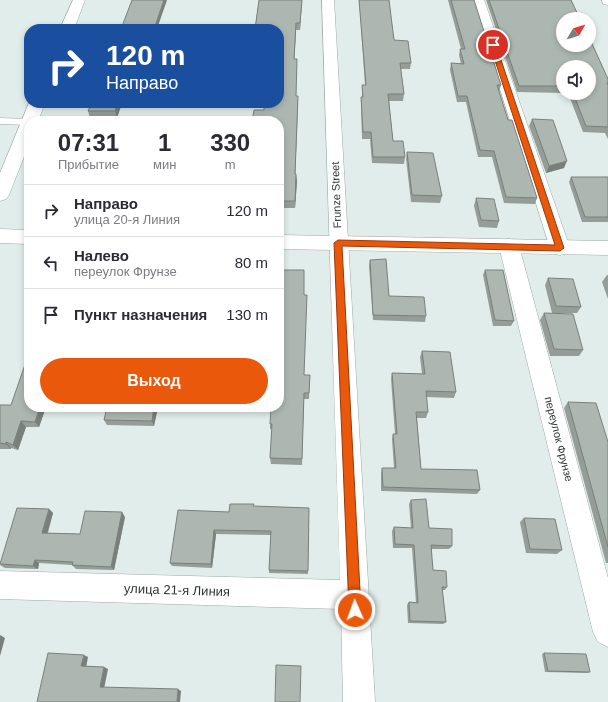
<!DOCTYPE html>
<html lang="ru">
<head>
<meta charset="utf-8">
<style>
  body { margin:0; font-family:Helvetica,sans-serif; background:#f7f7f7; color:#2b2b33; height:100vh; display:flex; flex-direction:column; font-size:15px; white-space:nowrap }
  * { box-sizing:border-box; margin:0 }
  p { font-size:13px; color:#7c7c81 }
  .icon { flex:none; width:22px; height:22px; fill:none; stroke:currentColor; stroke-width:2; stroke-linecap:round; stroke-linejoin:round }
  .map { position:relative; flex:1; overflow:hidden }
  .side { position:absolute; left:24px; top:116px; width:260px; height:296px; display:flex; flex-direction:column; background:#fff; border-radius:16px; box-shadow:0 2px 6px #0003 }
  .side>* { flex:none }
  .banner { position:absolute; left:24px; top:24px; width:260px; height:84px; border-radius:16px; box-shadow:0 2px 6px #0003; background:#1a4fa0; color:#fff; overflow:hidden }
  .needle { width:26px; rotate:52deg }
  .controls { position:absolute; left:556px; top:12px; display:grid; gap:8px }
  .controls a { display:grid; place-items:center; width:40px; height:40px; border-radius:50%; background:#fff; box-shadow:0 2px 6px #0003; font-size:20px }
  .pin { position:absolute; display:grid; place-items:center; width:34px; height:34px; color:#fff; margin:-17px; border:2px solid #fff; border-radius:50%; box-shadow:0 1px 4px #0007 }
  .me { position:absolute; width:44px; margin:-22px; rotate:358deg; stroke-linejoin:round; filter:drop-shadow(0 0 3px #0008) }
  .turn { display:flex; align-items:center; gap:14px; height:84px; padding:0 16px; font-size:18px }
  .turn .icon { width:52px; height:52px; stroke-width:2.5 }
  .turn b { display:block; font-size:28px; line-height:34px }
  .eta { display:flex; justify-content:space-evenly; align-items:center; height:68px; text-align:center }
  .eta b { font-size:24px; font-weight:600; line-height:28px }
  .action { display:flex; gap:8px; margin-top:auto; padding:8px 16px }
  .action a { flex:1; height:46px; border-radius:24px; background:#ea580c; color:#fff; font-size:16px; font-weight:600; line-height:46px; text-align:center }
  ul { padding:0; list-style:none }
  li { display:flex; align-items:center; gap:12px; height:52px; padding:0 16px; border-top:1px solid #e1e1e2 }
  li div { flex:1 }
  li b { display:block; font-size:15px }
  li em { font-style:normal }
  .map>svg:first-child { display:block }
</style>
</head>
<body>
<div class="map">
<svg width="608" height="702" viewBox="0 0 608 702">
  <rect width="100%" height="100%" fill="#e1edea"/>
  <g fill="none" stroke-linecap="round" stroke-linejoin="round">
    <defs>
      <polygon id="service" points="0,118 29,119 33,121 29,121 29,125 0,124"/>
      <g id="minor">
        <polygon points="322,0 334,0 375,702 343,702 341,609 0,599 0,571 340,580"/>
        <polygon points="472,0 484,0 570,248 567,253 560,255 553,253 550,248"/>
        <polygon points="509,239 516,241 519,246 608,578 608,647 598,642 593,632 499,246 502,241"/>
      </g>
      <g id="secondary">
        <polygon points="602,0 608,0 608,5 603,4"/>
        <polygon points="0,229 29,230 29,244 0,243"/>
        <polygon points="279,235 608,241 608,255 279,249"/>
      </g>
      <g id="primary">
        <polygon points="73,0 85,0 74,29 60,29"/>
        <polygon points="29,103 45,103 38,121 29,121 29,144 9,195 6,199 0,201 0,173"/>
      </g>
    </defs>
    <!-- service casing -->
    <use href="#service" stroke="#9ea9a7" stroke-width="1"/>
    <!-- minor casing -->
    <use href="#minor" stroke="#9ea9a7" stroke-width="1"/>
    <!-- secondary casing -->
    <use href="#secondary" stroke="#9ea9a7" stroke-width="1"/>
    <!-- primary casing -->
    <use href="#primary" stroke="#9ea9a7" stroke-width="1"/>
    <!-- service -->
    <use href="#service" fill="#fff" fill-rule="evenodd"/>
    <!-- minor -->
    <use href="#minor" fill="#fff" fill-rule="evenodd"/>
    <!-- secondary -->
    <use href="#secondary" fill="#fff" fill-rule="evenodd"/>
    <!-- primary -->
    <use href="#primary" fill="#fff" fill-rule="evenodd"/>
  </g>
  <!-- wall -->
  <g fill="#959d98">
    <polygon points="259,0 302,0 300,30 296,30 294,59 296,96 298,103 295,174 297,181 295,208 279,208 279,121 264,110 279,29 255,29"/>
    <polygon points="359,0 389,0 394,40 411,63 410,69 401,69 404,94 403,101 389,101 393,141 405,157 404,164 372,163 370,139 362,139 361,103 361,97 362,97 362,85 365,85"/>
    <polygon points="448,0 474,0 501,85 499,92 508,120 537,198 535,204 504,203 492,157 478,157 466,102 457,102 450,70 451,63 461,64 459,55 460,49 461,49"/>
    <polygon points="486,0 571,0 608,79 608,139 605,133 583,132 568,93 589,93 563,67 563,93 517,92"/>
    <polygon points="92,103 122,103 117,118 90,118 88,111"/>
    <polygon points="532,119 564,168 546,173 529,126"/>
    <polygon points="407,152 442,196 440,203 411,202 406,159"/>
    <polygon points="571,177 608,177 608,222 582,222 569,182"/>
    <polygon points="476,198 499,221 497,228 479,227 474,206"/>
    <polygon points="370,260 389,296 426,316 425,322 373,320 369,266"/>
    <polygon points="485,270 514,321 511,326 493,326 483,275"/>
    <polygon points="607,275 608,275 608,299 602,282"/>
    <polygon points="548,278 581,307 577,313 552,313 545,285"/>
    <polygon points="304,295 304,375 310,375 309,399 304,399 302,465 271,464 270,458 272,429 270,429 270,424"/>
    <polygon points="544,313 583,350 579,356 550,356 540,320"/>
    <polygon points="422,351 456,392 454,398 426,397 428,412 426,418 417,418 421,469 480,490 477,494 381,491 381,473 382,468 394,468 392,439 393,434 395,434 391,379 392,373 422,374 420,357"/>
    <polygon points="568,402 608,442 608,563 606,563 564,408"/>
    <polygon points="0,405 29,407 46,407 39,427 26,427 18,450 11,448 11,449 0,449"/>
    <polygon points="107,407 158,407 154,426 107,425 104,420"/>
    <polygon points="411,500 429,528 452,546 449,549 431,549 433,570 447,587 445,590 442,590 446,622 443,624 408,623 407,605 409,602 416,603 412,548 393,548 392,531 394,527 411,528 409,504"/>
    <polygon points="254,506 309,508 308,574 269,573 269,570 271,535 216,534 212,568 172,566 170,563 229,512"/>
    <polygon points="49,509 53,513 48,533 80,534 125,517 114,570 76,569 72,565 39,563 38,569 5,568 0,565"/>
    <polygon points="524,518 562,550 557,554 526,553 520,522"/>
    <polygon points="544,653 590,672 587,673 545,672 542,654"/>
  </g>
  <!-- shaded-wall -->
  <g fill="#79807c">
    <polygon points="164,0 167,0 157,29 154,29"/>
    <polygon points="302,0 300,30 300,23"/>
    <polygon points="296,23 296,30 294,66 294,59"/>
    <polygon points="298,96 298,103 295,181 295,174"/>
    <polygon points="118,103 122,103 117,118 115,111"/>
    <polygon points="567,161 564,168 546,173 549,166"/>
    <polygon points="296,174 297,181 295,208 295,201"/>
    <polygon points="40,407 46,407 39,427 35,422"/>
    <polygon points="154,407 158,407 154,426 152,421"/>
    <polygon points="21,421 26,427 18,450 13,445"/>
    <polygon points="6,442 11,448 11,449 6,444"/>
    <polygon points="49,509 53,513 46,537 42,533"/>
    <polygon points="122,512 125,517 114,570 111,567"/>
    <polygon points="214,530 216,534 212,568 211,564"/>
    <polygon points="35,560 39,563 38,569 33,566"/>
    <polygon points="0,635 5,638 0,656"/>
    <polygon points="84,655 88,657 86,668 81,666"/>
    <polygon points="104,667 108,669 104,689 100,687"/>
    <polygon points="178,689 181,691 180,702 177,702"/>
  </g>
  <!-- building -->
  <g fill="#adb7b1" stroke="#79807c">
    <polygon points="132,0 164,0 154,29 121,29"/>
    <polygon points="259,0 302,0 300,23 296,23 294,59 297,59 296,96 298,96 295,174 296,174 295,201 279,201 279,121 252,121 254,110 264,110 264,103 279,103 279,29 255,29"/>
    <polygon points="359,0 389,0 394,40 408,41 411,63 400,63 404,94 388,94 393,141 403,141 405,157 373,157 371,132 363,132 361,97 363,97 362,85 366,85"/>
    <polygon points="451,0 474,0 501,85 497,85 508,120 512,120 537,198 506,197 494,151 480,150 467,96 458,96 451,63 464,64 460,49 465,49"/>
    <polygon points="489,0 571,0 580,19 563,19 563,45 589,45 589,37 608,79 608,83 607,83 608,85 608,127 586,126 573,93 589,93 589,67 563,67 563,86 519,86"/>
    <polygon points="92,103 118,103 115,111 88,111"/>
    <polygon points="532,119 553,120 567,161 549,166"/>
    <polygon points="407,152 433,153 442,196 412,195"/>
    <polygon points="571,177 608,177 608,217 585,217"/>
    <polygon points="476,198 494,199 499,221 481,220"/>
    <polygon points="386,259 389,296 424,297 426,316 373,315 370,260"/>
    <polygon points="279,270 304,270 304,295 307,295 304,375 310,375 309,393 304,393 302,459 270,458 272,424 270,424 271,407 279,407"/>
    <polygon points="485,270 503,270 514,321 495,320"/>
    <polygon points="548,278 573,279 581,307 556,306"/>
    <polygon points="544,313 573,314 583,350 554,349"/>
    <polygon points="422,351 450,352 456,392 426,391 428,412 416,412 421,469 477,470 480,490 383,487 382,468 396,468 393,434 397,434 392,373 425,374"/>
    <polygon points="28,356 29,356 29,407 40,407 35,422 21,421 13,445 6,442 6,444 0,443 0,405 11,405"/>
    <polygon points="568,402 596,403 608,442 608,547"/>
    <polygon points="107,407 154,407 152,421 104,420"/>
    <polygon points="426,499 429,528 452,529 452,546 431,545 433,570 446,571 447,587 442,587 446,622 410,621 409,602 418,603 414,545 395,544 394,527 413,528 411,500"/>
    <polygon points="230,504 254,504 253,506 309,508 308,571 269,570 271,531 214,530 211,564 170,563 178,510 229,512"/>
    <polygon points="17,508 49,509 42,533 80,534 85,511 122,512 111,567 72,565 73,562 35,560 33,566 0,564"/>
    <polygon points="524,518 555,519 562,550 530,549"/>
    <polygon points="48,653 84,655 81,666 104,667 100,687 178,689 177,702 37,702"/>
    <polygon points="544,653 586,654 590,672 548,671"/>
    <polygon points="276,665 301,666 300,702 275,702"/>
  </g>
  <!-- route -->
  <polygon fill="#ea580c" stroke="#983908" points="493,43 496,45 564,248 560,251 342,246 361,610 360,614 355,616 351,614 349,610 334,243 338,240 555,245 490,45"/>
  <g text-anchor="middle" dominant-baseline="central" stroke-width="3" stroke-linejoin="round" paint-order="stroke">
    <!-- street labels -->
    <g font-size="11" fill="#303534" stroke="#fff">
      <text transform="translate(336 195) rotate(-92)">Frunze Street</text>
      <text transform="translate(559 439) rotate(76)">переулок Фрунзе</text>
    </g>
    <!-- near-street labels -->
    <g font-size="13" fill="#303534" stroke="#fff">
      <text transform="translate(177 590) rotate(2)">улица 21-я Линия</text>
    </g>
  </g>
</svg>
<div class="controls">
<a><svg class="needle" viewBox="-14 -14 28 28"><path d="M0-13l5 13h-10z" fill="#e53935"/><path d="M0 13l5-13h-10z" fill="#7c7c81"/></svg></a>
<a><svg class="icon" aria-label="sound" viewBox="0 0 24 24"><path d="M4 9h4l5-4v14l-5-4H4zM17 9q2 3 0 6"/></svg></a>
</div>
<div class="pin" style="left:493px;top:45px;background:#d93025"><svg class="icon" aria-label="arrive" viewBox="0 0 24 24"><path d="M6 21V4h12l-3 4 3 4H6"/></svg></div>
<svg class="me" style="left:355px;top:610px" viewBox="-20 -20 40 40"><circle r="17" fill="#ea580c" stroke="#fff" stroke-width="3"/><path d="M0-11L8 9 0 5-8 9z" fill="#fff"/></svg>
<div class="banner">
<div class="turn"><svg class="icon" aria-label="right" viewBox="0 0 24 24"><path d="M7 20v-9h11M14 6l5 5-5 5"/></svg><div><b>120 m</b>Направо</div></div>
</div>
<section class="side">
<div class="eta">
<div><b>07:31</b><p>Прибытие</p></div>
<div><b>1</b><p>мин</p></div>
<div><b>330</b><p>m</p></div>
</div>
<ul>
<li><svg class="icon" aria-label="right" viewBox="0 0 24 24"><path d="M7 20v-9h11M14 6l5 5-5 5"/></svg><div><b>Направо</b><p>улица 20-я Линия</p></div><em>120 m</em></li>
<li><svg class="icon" aria-label="left" viewBox="0 0 24 24"><path d="M17 20v-9H6M10 6l-5 5 5 5"/></svg><div><b>Налево</b><p>переулок Фрунзе</p></div><em>80 m</em></li>
<li><svg class="icon" aria-label="arrive" viewBox="0 0 24 24"><path d="M6 21V4h12l-3 4 3 4H6"/></svg><div><b>Пункт назначения</b></div><em>130 m</em></li>
</ul>
<div class="action"><a>Выход</a></div>
</section>
</div>
</body>
</html>
